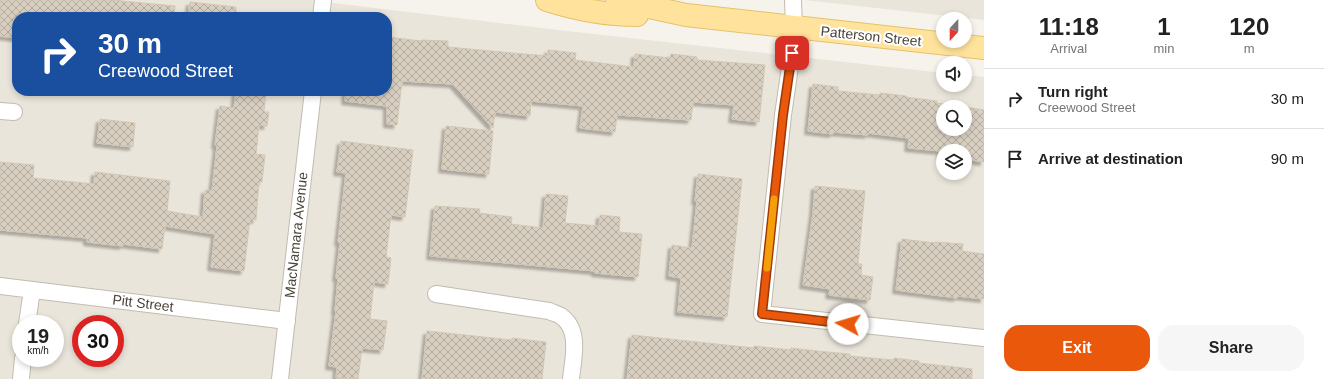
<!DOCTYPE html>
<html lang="en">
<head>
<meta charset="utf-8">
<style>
  body { margin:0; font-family:Arial,sans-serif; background:#f6f6f6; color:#222; height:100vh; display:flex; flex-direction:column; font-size:15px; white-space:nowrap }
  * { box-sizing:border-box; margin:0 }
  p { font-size:13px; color:#767676 }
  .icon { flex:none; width:22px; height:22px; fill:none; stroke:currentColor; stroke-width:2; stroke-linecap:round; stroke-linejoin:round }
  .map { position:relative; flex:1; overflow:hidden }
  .panel { display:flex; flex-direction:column; background:#fff; width:340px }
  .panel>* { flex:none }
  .hud { position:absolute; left:12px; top:12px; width:380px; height:84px; border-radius:16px; box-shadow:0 2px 6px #0003; background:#1a4fa0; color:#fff; overflow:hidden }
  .needle { width:26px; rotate:201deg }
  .buttons { position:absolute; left:936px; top:12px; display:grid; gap:8px }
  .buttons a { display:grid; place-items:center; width:36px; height:36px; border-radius:50%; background:#fff; box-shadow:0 2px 6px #0003; font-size:20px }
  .speed { position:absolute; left:12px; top:315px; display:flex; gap:8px; font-size:20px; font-weight:700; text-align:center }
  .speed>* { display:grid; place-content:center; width:52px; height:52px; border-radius:50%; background:#fff; box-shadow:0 2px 6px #0003; line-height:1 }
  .speed small { font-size:10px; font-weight:400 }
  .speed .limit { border:6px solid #d22; background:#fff; color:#111 }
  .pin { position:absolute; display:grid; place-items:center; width:34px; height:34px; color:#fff; margin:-17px; border-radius:8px; box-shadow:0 2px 6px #0006 }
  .me { position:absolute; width:44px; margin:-22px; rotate:276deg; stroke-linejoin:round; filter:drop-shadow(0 0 3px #0008) }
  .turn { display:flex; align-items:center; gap:14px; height:84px; padding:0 20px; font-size:18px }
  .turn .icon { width:52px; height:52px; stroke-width:2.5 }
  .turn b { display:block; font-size:28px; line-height:34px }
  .eta { display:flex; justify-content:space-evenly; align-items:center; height:68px; text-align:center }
  .eta b { font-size:24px; font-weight:800; line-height:28px }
  .action { display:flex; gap:8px; margin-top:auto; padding:8px 20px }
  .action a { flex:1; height:46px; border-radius:16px; background:#ea580c; color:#fff; font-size:16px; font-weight:800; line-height:46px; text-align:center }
  .action a+a { background:#f6f6f6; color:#222 }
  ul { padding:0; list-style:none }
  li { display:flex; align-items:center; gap:12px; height:60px; padding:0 20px; border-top:1px solid #e0e0e0 }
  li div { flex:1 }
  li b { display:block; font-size:15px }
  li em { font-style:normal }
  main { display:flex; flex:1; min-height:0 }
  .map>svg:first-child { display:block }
</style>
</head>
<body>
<main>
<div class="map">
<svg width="984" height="379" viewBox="0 0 984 379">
  <defs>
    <pattern id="building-cross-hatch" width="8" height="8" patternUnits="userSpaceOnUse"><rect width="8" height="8" fill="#d8cfc1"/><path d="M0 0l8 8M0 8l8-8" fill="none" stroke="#b1aa9e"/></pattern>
    <filter id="shadow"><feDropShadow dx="-3.5" dy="3.5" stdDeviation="1" flood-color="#0004"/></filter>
  </defs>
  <rect width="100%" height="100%" fill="#f6f3ec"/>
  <!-- residential -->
  <g fill="#eae5da" fill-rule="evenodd">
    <path d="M0,0H309L567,31L943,73V85H965V75L984,77V379H0ZM17,17H387V91H17ZM943,107H965V129H943ZM943,151H965V173H943ZM21,324H55V358H21ZM81,324H115V358H81Z"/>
    <polygon points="804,0 984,0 984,20"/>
  </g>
  <!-- building -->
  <g fill="url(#building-cross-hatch)" stroke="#d3c7b4" filter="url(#shadow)">
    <polygon points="0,0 112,0 175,6 174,17 17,17 17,38 0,36"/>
    <polygon points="190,2 236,7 236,17 188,17"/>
    <polygon points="387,37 422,41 422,40 448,41 448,47 513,53 548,56 548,50 576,53 575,60 634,67 635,54 670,58 671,54 697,57 697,60 765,65 759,122 732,119 734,105 693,102 691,120 617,115 615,132 580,128 583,106 531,101 530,116 495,112 493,128 453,84 402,81 397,125 387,124 387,106 345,101 346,91 387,91"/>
    <polygon points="813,84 838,87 838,91 880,95 880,93 906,96 906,97 937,101 936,103 965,107 943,107 943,129 965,129 965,107 984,110 984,162 965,159 965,151 943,151 943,157 940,156 941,151 908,148 909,138 868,133 868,135 833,132 833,134 808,131"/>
    <polygon points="236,91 266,91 264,112 269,112 267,126 259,125 256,154 265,155 262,182 259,182 256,220 250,219 244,271 211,267 215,234 165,226 162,249 123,244 123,246 87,242 87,238 0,230 0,162 34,165 33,178 94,184 95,172 170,181 167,211 203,217 205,190 212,191 217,146 215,145 220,106 234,108"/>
    <polygon points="100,119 135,123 133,147 97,143"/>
    <polygon points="446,126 493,131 489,174 442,169"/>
    <polygon points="341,141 413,150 405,217 391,215 386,257 391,258 388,284 374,282 370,319 387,321 383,350 362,348 358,379 336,378 337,367 329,366 336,311 335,311 338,278 336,278 340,243 338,242 346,173 337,172"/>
    <polygon points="698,174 742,179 727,317 678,312 681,278 669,276 672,245 692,248 697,201 695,201"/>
    <polygon points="815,186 865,191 858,264 862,264 861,275 873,277 870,300 829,295 830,289 803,285 813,213"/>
    <polygon points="546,194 568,196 565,223 599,226 600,215 620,217 619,232 642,234 638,277 595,273 595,271 430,256 435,206 480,209 479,213 512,217 511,224 543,228"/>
    <polygon points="902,239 935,243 935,242 963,244 962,251 984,254 984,299 957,296 957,298 896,290"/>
    <polygon points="427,331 512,340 512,338 546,342 542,379 422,379"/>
    <polygon points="632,335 754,348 754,346 791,350 791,348 817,351 850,354 850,356 894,360 894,358 919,361 919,363 972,369 972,379 627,379"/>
  </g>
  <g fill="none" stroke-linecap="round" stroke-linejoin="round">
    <defs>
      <g id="street">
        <polyline points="793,0 794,27 792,53 783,115 762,314 984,338"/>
        <polyline points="321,17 323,0"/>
        <polyline points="0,111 14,112"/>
        <polyline points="0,286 287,321"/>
        <path d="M436,294L549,311C553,313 558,314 561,316C581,330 573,359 571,379"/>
        <polyline points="27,324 32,290"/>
        <polyline points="21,379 23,358"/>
        <polyline points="280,379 313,91"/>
      </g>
      <g id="primary">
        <path d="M547,0C575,9 607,15 637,15"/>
        <polyline points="617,0 686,15 984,48"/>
      </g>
    </defs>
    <!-- street casing -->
    <use href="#street" stroke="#c2bbae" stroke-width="18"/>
    <!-- primary casing -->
    <use href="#primary" stroke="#e6c16a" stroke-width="24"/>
    <!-- street -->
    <use href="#street" stroke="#fff" stroke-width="16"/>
    <!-- primary -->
    <use href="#primary" stroke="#ffe39c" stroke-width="22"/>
  </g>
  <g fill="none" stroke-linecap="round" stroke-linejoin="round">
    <defs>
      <polyline id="route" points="792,53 783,115 762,314 848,324"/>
    </defs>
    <!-- route casing -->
    <use href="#route" stroke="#983908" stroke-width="10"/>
    <!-- route -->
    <use href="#route" stroke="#ea580c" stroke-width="7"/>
    <!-- slow -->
    <polyline stroke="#f59e0b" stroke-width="7" points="767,268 774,199"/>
  </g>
  <g text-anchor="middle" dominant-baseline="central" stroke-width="4" stroke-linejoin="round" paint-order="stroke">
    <!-- street labels -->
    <g font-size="14" fill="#4b4439" stroke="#fff">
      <text transform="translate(871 36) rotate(6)">Patterson Street</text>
      <text transform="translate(296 235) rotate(-84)">MacNamara Avenue</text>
      <text transform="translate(143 303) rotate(7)">Pitt Street</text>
    </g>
  </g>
</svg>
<div class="buttons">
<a><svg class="needle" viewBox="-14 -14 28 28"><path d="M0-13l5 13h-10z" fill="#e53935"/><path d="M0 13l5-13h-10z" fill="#767676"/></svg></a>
<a><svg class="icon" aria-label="sound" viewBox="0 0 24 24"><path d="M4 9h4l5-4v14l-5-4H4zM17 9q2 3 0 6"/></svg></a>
<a><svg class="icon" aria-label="search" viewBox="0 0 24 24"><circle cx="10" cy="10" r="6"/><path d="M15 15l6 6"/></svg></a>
<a><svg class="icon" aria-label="layers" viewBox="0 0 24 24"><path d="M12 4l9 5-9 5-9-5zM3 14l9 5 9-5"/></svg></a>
</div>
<div class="speed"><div>19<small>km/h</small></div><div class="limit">30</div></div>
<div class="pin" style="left:792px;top:53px;background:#d93025"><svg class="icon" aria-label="arrive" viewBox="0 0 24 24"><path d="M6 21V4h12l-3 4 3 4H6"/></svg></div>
<svg class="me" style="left:848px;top:324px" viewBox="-20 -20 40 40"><circle r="19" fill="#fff"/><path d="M0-13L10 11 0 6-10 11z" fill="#ea580c"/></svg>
<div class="hud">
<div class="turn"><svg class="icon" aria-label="right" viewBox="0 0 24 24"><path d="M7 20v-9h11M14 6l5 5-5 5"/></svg><div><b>30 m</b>Creewood Street</div></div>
</div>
</div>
<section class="panel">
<div class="eta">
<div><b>11:18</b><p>Arrival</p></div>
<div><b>1</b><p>min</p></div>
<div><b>120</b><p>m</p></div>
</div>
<ul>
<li><svg class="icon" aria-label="right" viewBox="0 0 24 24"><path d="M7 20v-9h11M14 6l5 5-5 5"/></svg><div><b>Turn right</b><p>Creewood Street</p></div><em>30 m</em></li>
<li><svg class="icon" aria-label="arrive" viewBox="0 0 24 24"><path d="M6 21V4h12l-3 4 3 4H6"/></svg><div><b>Arrive at destination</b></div><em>90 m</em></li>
</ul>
<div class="action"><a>Exit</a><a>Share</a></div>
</section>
</main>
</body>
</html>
